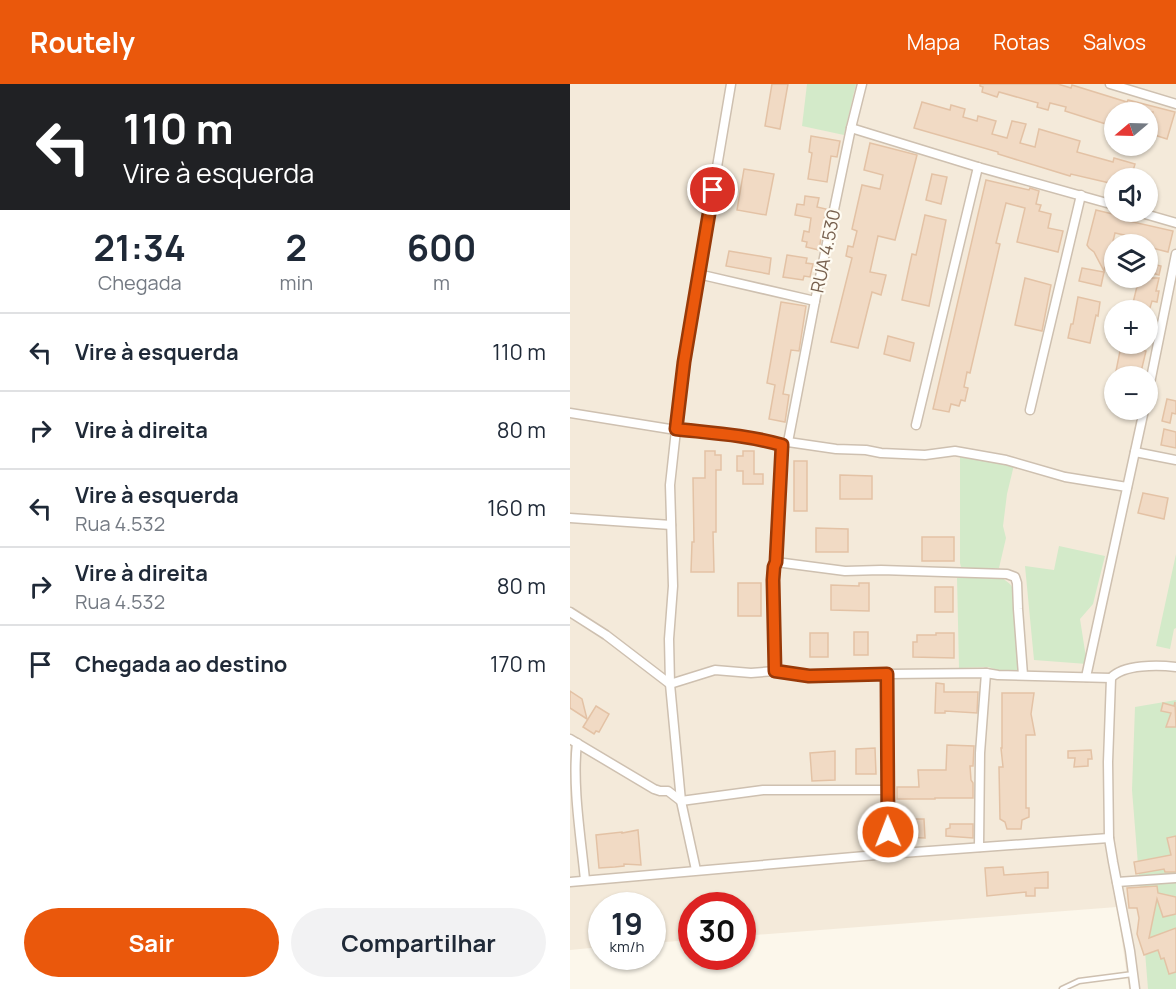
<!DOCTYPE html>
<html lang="pt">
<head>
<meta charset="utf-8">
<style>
  body { margin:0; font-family:Manrope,sans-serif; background:#f2f2f3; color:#1f2937; height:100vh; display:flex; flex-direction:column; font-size:22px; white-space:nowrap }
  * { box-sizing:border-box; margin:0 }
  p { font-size:20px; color:#747a83 }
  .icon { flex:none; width:33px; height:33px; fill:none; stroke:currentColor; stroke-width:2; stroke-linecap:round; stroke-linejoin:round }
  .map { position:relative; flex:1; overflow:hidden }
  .side { display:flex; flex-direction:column; background:#fff; width:570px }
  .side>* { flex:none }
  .guide { background:#202124; color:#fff; overflow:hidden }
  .needle { width:39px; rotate:251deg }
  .controls { position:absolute; left:534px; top:18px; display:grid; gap:12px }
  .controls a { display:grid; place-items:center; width:54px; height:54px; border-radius:50%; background:#fff; box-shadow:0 2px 4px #0004; font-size:30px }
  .speed { position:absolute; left:18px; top:808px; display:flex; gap:12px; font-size:30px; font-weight:700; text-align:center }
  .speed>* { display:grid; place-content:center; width:78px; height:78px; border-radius:50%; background:#fff; box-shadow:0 2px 4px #0004; line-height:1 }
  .speed small { font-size:15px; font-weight:400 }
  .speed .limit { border:9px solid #d22; background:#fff; color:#111 }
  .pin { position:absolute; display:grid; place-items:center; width:51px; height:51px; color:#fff; margin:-26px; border:3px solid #fff; border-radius:50%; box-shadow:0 2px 6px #0007 }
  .me { position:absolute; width:66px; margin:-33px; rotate:359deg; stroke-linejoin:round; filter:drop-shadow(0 0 4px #0008) }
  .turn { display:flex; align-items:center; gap:21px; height:126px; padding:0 24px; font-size:27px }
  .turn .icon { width:78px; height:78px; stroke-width:2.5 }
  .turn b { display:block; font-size:42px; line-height:51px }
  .eta { display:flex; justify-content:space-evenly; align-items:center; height:102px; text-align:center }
  .eta b { font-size:36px; font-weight:700; line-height:42px }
  .cta { display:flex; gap:12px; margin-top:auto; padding:12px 24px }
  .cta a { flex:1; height:69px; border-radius:36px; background:#ea580c; color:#fff; font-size:24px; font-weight:700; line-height:69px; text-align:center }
  .cta a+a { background:#f2f2f3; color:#1f2937 }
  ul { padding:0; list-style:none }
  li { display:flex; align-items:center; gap:18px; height:78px; padding:0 24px; border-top:2px solid #e0e1e3 }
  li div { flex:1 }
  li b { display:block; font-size:22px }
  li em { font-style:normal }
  header { display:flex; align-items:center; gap:36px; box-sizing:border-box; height:84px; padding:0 30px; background:#ea580c; color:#fff }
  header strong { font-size:28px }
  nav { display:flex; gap:33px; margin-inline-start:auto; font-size:21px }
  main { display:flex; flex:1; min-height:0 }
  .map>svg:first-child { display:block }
</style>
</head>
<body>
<header>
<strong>Routely</strong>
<nav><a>Mapa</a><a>Rotas</a><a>Salvos</a></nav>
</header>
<main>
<section class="side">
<div class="guide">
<div class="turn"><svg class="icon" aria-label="left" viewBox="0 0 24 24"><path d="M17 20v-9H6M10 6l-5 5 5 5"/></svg><div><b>110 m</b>Vire à esquerda</div></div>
</div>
<div class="eta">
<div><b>21:34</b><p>Chegada</p></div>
<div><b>2</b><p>min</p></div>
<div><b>600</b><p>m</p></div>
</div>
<ul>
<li><svg class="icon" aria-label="left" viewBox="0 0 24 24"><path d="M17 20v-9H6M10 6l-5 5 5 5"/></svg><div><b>Vire à esquerda</b></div><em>110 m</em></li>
<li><svg class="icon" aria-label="right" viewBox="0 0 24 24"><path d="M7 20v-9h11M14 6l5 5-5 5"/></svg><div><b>Vire à direita</b></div><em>80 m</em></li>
<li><svg class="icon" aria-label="left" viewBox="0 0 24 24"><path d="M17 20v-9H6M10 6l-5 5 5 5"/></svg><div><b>Vire à esquerda</b><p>Rua 4.532</p></div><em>160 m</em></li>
<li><svg class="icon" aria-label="right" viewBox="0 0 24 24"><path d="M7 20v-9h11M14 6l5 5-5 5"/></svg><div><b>Vire à direita</b><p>Rua 4.532</p></div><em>80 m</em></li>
<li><svg class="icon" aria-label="arrive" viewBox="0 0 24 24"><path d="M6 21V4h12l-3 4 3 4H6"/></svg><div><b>Chegada ao destino</b></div><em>170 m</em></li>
</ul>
<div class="cta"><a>Sair</a><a>Compartilhar</a></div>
</section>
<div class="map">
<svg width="606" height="905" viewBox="0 0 606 905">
  <rect width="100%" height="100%" fill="#fcf7eb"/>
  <!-- residential -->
  <path fill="#f4eada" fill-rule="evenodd" d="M0,0H606V905H559L547,823L173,852L172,822H122L121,856L83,859L82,822H32L31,863L0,866ZM544,28H578V62H544ZM544,94H578V128H544ZM544,160H578V194H544ZM544,226H578V260H544ZM544,292H578V326H544Z"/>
  <!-- green -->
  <g fill="#d3eac9">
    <polygon points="237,0 286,0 274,51 232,42"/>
    <polygon points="390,371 444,381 437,410 433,442 436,454 429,484 409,486 391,483 390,479"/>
    <polygon points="489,462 535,472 523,520 510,535 517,580 464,576 455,482 484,486"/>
    <polygon points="606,470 606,544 604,545 600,565 586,562"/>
    <polygon points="431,493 440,500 444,506 448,586 431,587 418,583 389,584 387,494"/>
    <polygon points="606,616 606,905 578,905 562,706 565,623"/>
  </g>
  <!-- building -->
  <g fill="#f1dac4" stroke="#e3c2a5" stroke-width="1.5">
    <polygon points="202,0 218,0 210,45 195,42"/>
    <polygon points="410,0 488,0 501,4 502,1 557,18 558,16 605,28 597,55 578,49 583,28 544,28 542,42 495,27 496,23 480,19 478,26 467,23 468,19 429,8 427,13 412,8 413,3 410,2"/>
    <polygon points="352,18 380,26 381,21 395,25 393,33 407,37 408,32 426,37 422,50 437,54 442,37 456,40 450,59 465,63 469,45 510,57 507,68 543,78 544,74 565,80 561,94 544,94 544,100 501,90 500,92 428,70 428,68 344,44"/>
    <polygon points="241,52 270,57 267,73 261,72 257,98 238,95 242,69 239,68"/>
    <polygon points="300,59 347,71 325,156 308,152 300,188 316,191 311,211 302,208 288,264 261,258 282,174 276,172 278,162 283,163 287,147 282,145 292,101 310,105 313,91 294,86"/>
    <polygon points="174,85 204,90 196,131 167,126"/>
    <polygon points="362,90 377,93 371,120 356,116"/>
    <polygon points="416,96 459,106 460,104 469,107 466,120 471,121 469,127 481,130 478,144 493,147 488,168 447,158 455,124 436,119 426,159 430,160 400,289 397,288 394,303 398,304 395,317 391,316 389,322 381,320 379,328 363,325"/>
    <polygon points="235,112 249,114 247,123 256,125 249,166 236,163 237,158 232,157 234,147 239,148 241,134 225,131 227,120 234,121"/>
    <polygon points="526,126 555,133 554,136 603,147 598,168 578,163 578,160 561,159 563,153 545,149 538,178 536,178 534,187 524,168 519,164 517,161"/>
    <polygon points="355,131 376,136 359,222 332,216 342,170 346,171"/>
    <polygon points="159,167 201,174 199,190 156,182"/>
    <polygon points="217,171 237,174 236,179 243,180 240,193 234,192 233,196 213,193"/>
    <polygon points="578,179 591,182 589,191 578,188"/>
    <polygon points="512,184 534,188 531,202 509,197"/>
    <polygon points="455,194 481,201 472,247 445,241"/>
    <polygon points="569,194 589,194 586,207 589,207 587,218 582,217 579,227 562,223"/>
    <polygon points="508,213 530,218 528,232 526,231 520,259 498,254 501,240 503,240"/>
    <polygon points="211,218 236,222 229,267 221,266 213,310 219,311 215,338 199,335 205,301 197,299"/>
    <polygon points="318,252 344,259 340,277 314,270"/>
    <polygon points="554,262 576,267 570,292 545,292 550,267 553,267"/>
    <polygon points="597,315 606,317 606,330 602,329 600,339 592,337"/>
    <polygon points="594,345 606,348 606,364 591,361"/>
    <polygon points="135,367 145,367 145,371 151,371 151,386 146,386 146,448 143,448 144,488 121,488 122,458 124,458 123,394 135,394"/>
    <polygon points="173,367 184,367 184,390 193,390 193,400 173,400 173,387 167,387 167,372 173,372"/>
    <rect x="224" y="377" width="13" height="50"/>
    <polygon points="270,391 302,392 302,415 270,415"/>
    <polygon points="573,409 598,414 594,435 568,429"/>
    <polygon points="246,444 278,445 278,468 246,468"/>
    <rect x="352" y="453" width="32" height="24"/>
    <rect x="168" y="499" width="23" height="33"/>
    <polygon points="289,499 299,499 299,527 261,526 261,501 289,502"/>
    <rect x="365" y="503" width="18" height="25"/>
    <rect x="284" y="548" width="14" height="23"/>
    <rect x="240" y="549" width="18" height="24"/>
    <polygon points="366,549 384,549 384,574 343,573 343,558 347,558 347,551 366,551"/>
    <polygon points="366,599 374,600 374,608 408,608 407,629 375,627 375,629 365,629"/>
    <polygon points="0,607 12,615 17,635 0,624"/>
    <polygon points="432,609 464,609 461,630 465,651 456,651 456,724 459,724 459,733 452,736 451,745 437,745 435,738 430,735 429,683 433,683 431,664 432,664"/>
    <polygon points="605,618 606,643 596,643 601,629 591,627 593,619 604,622"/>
    <polygon points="26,622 39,630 29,648 26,647 24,650 13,643"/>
    <polygon points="377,661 404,662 403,682 400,682 401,696 403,699 403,714 365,714 365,715 327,715 327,703 349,703 348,686 376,686"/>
    <polygon points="305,664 306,690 286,690 286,665"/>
    <polygon points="521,666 522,675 518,675 518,682 504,683 505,674 498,674 498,667"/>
    <polygon points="265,667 265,696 242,697 240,669"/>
    <polygon points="329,735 354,735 355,754 330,753"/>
    <polygon points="380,740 403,740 403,754 376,752 376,745 380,744"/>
    <polygon points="68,746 71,781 54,780 54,782 45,783 29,784 26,751 52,748 52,749"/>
    <polygon points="606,752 606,788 595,788 594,785 566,790 564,778 601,771 597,754"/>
    <polygon points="433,783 434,791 478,788 478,804 465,804 465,812 456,812 456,808 417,812 415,784"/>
    <polygon points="587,802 588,809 606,813 606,830 593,833 587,815 579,854 606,844 606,888 599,890 594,874 591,875 588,866 574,871 567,850 569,834 567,824 559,824 557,804"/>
  </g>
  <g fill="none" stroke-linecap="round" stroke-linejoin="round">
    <defs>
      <polyline id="lane" points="492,905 509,897 563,890"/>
      <g id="street">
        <path d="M161,0L114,278L106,346C142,349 177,351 212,361"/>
        <polyline points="540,0 606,20"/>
        <polyline points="281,44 408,83 544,121"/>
        <polyline points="568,128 606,139"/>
        <polyline points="128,190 245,217"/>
        <polyline points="578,309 606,170"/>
        <polyline points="460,326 511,111"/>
        <polyline points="0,329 106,346 100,401 103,502 99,555 100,600 111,717 126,786"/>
        <polyline points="346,341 408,83"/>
        <polyline points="218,358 266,365 296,366 311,369 355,371 385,367 436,376 495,393 557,403"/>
        <polyline points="565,368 606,376"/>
        <polyline points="0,434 101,441"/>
        <polyline points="206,478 275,487 311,486 437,490 445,493 447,499 448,525 453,591"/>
        <path d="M0,528L36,551L100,600L145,586L181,589L205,587C204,565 203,543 203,520C204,506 201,492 206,478L212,361L218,358L245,217L281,44L292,0"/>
        <polyline points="205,587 239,592 317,590 318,770"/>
        <polyline points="317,590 416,589 428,591 541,594"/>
        <polyline points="516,593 574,326"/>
        <polyline points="0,655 84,705 90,707 98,707 111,717 193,706 317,706"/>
        <path d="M7,659C2,701 11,754 15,796"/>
        <polyline points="409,763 410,669 416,589"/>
        <polyline points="0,798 318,770 539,754"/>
        <polyline points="547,798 606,794"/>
        <path d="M565,905L560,867L543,778L539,754L538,678L541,594C553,580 589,581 606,583"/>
      </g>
    </defs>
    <!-- lane casing -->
    <use href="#lane" stroke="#cec0b0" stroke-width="7"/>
    <!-- street casing -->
    <use href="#street" stroke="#cec0b0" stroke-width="11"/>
    <!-- lane -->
    <use href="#lane" stroke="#fff" stroke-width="4"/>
    <!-- street -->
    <use href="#street" stroke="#fff" stroke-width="8"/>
  </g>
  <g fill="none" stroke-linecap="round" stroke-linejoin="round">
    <defs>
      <path id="route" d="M143,106L114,278L106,345C142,349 177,351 212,361L206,478L204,483L203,496L205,587L239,592L317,590L318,748"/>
    </defs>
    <!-- route casing -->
    <use href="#route" stroke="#983908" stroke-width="15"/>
    <!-- route -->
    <use href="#route" stroke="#ea580c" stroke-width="10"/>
  </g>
  <g text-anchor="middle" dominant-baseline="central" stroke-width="4.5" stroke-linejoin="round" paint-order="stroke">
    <!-- street labels -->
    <g font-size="18" fill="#77604e" stroke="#fefbf2">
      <text transform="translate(255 167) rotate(-78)">RUA 4.530</text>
    </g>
  </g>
</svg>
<div class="controls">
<a><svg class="needle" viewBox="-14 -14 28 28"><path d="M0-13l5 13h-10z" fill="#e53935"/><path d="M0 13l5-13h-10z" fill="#747a83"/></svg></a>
<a><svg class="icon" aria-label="sound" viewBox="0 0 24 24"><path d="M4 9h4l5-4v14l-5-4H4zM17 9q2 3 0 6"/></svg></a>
<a><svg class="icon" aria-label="layers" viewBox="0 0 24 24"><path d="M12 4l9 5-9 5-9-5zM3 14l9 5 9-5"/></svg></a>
<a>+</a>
<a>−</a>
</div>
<div class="speed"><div>19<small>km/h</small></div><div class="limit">30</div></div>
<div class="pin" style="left:143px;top:106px;background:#d93025"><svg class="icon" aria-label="arrive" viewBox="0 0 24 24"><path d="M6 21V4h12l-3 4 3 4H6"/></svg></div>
<svg class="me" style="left:318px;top:748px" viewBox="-20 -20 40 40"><circle r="17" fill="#ea580c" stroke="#fff" stroke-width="3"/><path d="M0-11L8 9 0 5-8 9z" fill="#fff"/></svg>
</div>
</main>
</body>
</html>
